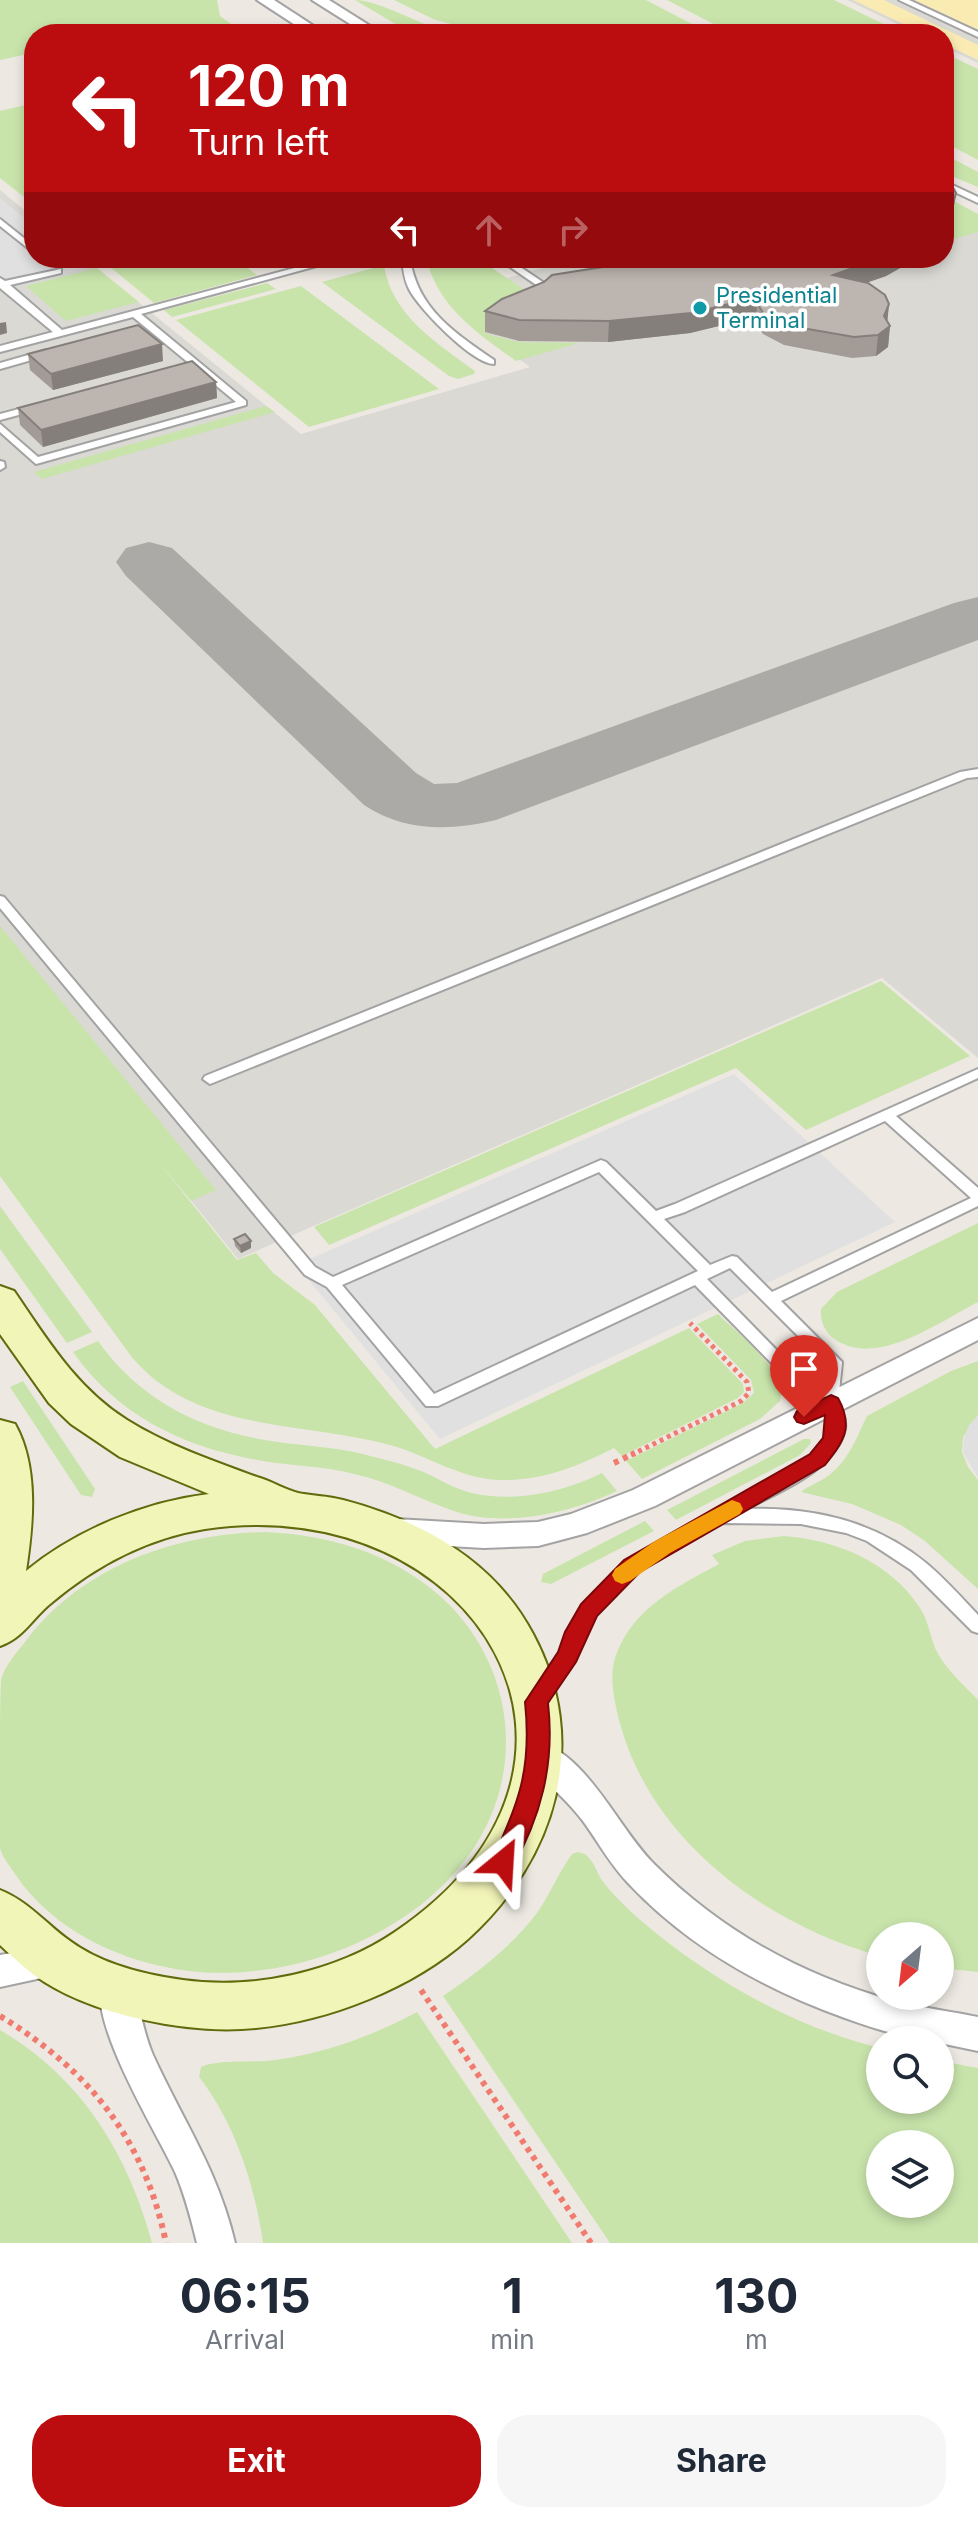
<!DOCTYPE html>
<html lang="en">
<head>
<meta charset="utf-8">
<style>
  body { margin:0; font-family:Inter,sans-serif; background:#f6f6f7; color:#1f2937; height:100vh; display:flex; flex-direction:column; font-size:30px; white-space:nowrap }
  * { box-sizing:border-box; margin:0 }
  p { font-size:26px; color:#747a83 }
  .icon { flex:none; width:44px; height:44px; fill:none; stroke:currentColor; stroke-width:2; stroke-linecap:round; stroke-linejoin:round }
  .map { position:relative; height:2243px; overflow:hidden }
  .drawer { display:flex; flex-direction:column; background:#fff; flex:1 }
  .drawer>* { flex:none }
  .banner { position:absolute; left:24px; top:24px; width:930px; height:244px; border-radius:32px; box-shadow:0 4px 12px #0003; background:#bb0d0f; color:#fff; overflow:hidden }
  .needle { width:52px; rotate:208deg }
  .fabs { position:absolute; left:866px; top:1922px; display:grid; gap:16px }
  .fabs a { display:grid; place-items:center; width:88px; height:88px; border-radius:50%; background:#fff; box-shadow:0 4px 12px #0003; font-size:40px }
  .pin { position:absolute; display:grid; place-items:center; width:68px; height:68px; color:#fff; margin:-82px -34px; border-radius:50% 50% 50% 0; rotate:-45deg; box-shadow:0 0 8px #0007 }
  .pin .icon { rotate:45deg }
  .me { position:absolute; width:88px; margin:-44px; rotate:27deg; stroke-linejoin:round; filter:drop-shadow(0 0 6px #0008) }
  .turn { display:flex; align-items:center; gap:28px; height:168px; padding:0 32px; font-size:36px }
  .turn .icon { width:104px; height:104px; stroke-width:2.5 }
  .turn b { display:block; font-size:56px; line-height:68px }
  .lanes { display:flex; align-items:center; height:76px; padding:0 32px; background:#0003; justify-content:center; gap:40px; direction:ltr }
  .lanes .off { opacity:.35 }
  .eta { display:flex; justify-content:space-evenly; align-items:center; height:136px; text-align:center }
  .eta b { font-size:48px; font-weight:700; line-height:56px }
  .cta { display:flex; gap:16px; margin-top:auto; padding:16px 32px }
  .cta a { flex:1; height:92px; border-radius:32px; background:#bb0d0f; color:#fff; font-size:32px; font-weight:700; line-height:92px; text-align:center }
  .cta a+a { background:#f6f6f7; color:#1f2937 }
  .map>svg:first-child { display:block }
</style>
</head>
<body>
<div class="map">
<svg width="978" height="2243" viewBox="0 0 978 2243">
  <rect width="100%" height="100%" fill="#ede9e2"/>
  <!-- airport -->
  <g fill="#dbd9d4">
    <polygon points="847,0 978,0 978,63 944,47 944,34 918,34"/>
    <polygon points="0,190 34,218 34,258 84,258 301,434 530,367 481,332 458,292 578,258 944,258 944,200 978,217 978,1058 882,978 238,1259 0,963"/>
  </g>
  <!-- grass -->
  <g fill="#c8e4ab" fill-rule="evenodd">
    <polygon points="0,0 217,0 220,16 245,34 34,34 34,58 28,54 0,60"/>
    <path d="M355,0C379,0 423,26 451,34H412Z"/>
    <polygon points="394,0 646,0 711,34 486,34 433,19"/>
    <polygon points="667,0 834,0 904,34 733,34"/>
    <polygon points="944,53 978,69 978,160 944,142"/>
    <polygon points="34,103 34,205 0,178 0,111"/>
    <polygon points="944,154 978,172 978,187 944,173"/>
    <polygon points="944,196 978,214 978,232 944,242 944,234 955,217"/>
    <polygon points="99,258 234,258 257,275 154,303"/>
    <path d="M426,258H477L525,290L484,331L487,334L519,342L579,343L516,361C477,333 438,307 426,258Z"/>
    <path d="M384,265C391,315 438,344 475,371L474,374L458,379L449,376L322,282Z"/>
    <polygon points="97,268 139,302 66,321 26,286"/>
    <polygon points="267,283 276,289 172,317 164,310"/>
    <polygon points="301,286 439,389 309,427 176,320"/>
    <polygon points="266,406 275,412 42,479 34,472"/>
    <path d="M0,926L216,1190L191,1201L157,1160L237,1260L256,1253L273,1273L315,1305L435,1449L689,1328L743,1384L744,1392L738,1398L622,1456L614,1448C576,1467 543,1481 499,1480C461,1479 426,1455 390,1445C303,1421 194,1433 131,1356L0,1176Z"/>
    <polygon points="881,981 970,1056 806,1130 736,1068 329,1245 314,1227"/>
    <polygon points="0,1206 92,1332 67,1343 0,1249"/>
    <path d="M978,1223V1302C941,1321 882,1364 841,1343C827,1336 820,1325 821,1309L837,1292Z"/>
    <path d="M718,1314C738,1334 788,1371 780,1401L760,1419L642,1479L626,1461L743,1403L754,1393L751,1380L697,1324Z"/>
    <path d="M98,1341C141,1402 204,1432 278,1442C306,1446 335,1447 363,1454C382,1459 403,1464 421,1471C438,1478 454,1489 472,1493C514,1503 564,1492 602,1473L617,1491C571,1513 501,1529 451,1510C417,1498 390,1482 354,1474C324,1466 293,1466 263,1461C185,1448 119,1417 73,1352Z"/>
    <path d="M978,1361V1415L963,1437L962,1452L968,1467L978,1480V1589L925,1541L901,1525L852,1504L801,1492C808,1486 820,1482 828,1476C850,1459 856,1438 867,1416L951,1371Z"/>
    <polygon points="23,1381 95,1489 92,1497 81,1495 10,1387"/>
    <polygon points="804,1439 810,1439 811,1443 800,1455 676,1520 667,1510"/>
    <polygon points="645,1521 654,1531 551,1584 541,1582 543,1574"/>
    <path d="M265,1532C330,1535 391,1553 440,1596C476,1628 500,1673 505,1722C521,1887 334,1988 189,1971C123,1963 53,1931 15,1874C10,1866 2,1857 0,1848C0,1824 0,1795 0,1772C0,1748 0,1701 1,1680C4,1667 16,1653 25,1642C81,1567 174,1534 265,1532Z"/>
    <path d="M784,1536C837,1540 890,1562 920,1608C928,1620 930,1635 935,1648C944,1668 963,1684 978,1700V1972L940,1968V1936H880V1956C768,1925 654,1843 621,1727C615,1706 608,1676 616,1655C633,1608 678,1586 719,1564L712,1555L745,1541Z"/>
    <path d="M578,1852C584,1854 585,1853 589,1858C594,1863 597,1872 601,1879C611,1893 626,1907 639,1919C708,1978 791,2026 880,2048V2100H940V2061L978,2068V2243H610L443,1996C478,1972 511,1947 537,1913C550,1894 559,1872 572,1854ZM880,2144H940V2204H880Z"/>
    <path d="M417,2012L572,2243H263C255,2186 235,2123 199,2077L201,2067C218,2059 255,2063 275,2060C326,2053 372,2036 417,2012Z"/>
    <path d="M0,2030C81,2077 128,2154 152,2243H0Z"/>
  </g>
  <!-- sand -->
  <g fill="#faebb3">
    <polygon points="853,0 884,0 978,45 978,60 944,44 944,34 924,34"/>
    <polygon points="914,0 978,0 978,30"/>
  </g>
  <!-- parking -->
  <g fill="#e0e0e0">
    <polygon points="0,198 34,226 34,258 73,258 85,268 0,289"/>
    <polygon points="734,1074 895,1222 440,1439 296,1265"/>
    <polygon points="978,1416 978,1478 963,1452 964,1438 969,1425"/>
  </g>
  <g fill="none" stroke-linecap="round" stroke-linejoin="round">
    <!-- taxiway -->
    <path fill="#acaaa6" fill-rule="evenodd" d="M149,542L172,548L416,773L434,784L457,783L954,603L978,597V640L496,820C451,831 404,832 364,805L126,576L116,562L126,548Z"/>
    <defs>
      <g id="lane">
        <polygon points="899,0 909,0 978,32 978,37"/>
        <polygon points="944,181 978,197 978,203 944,187"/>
        <polygon points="0,219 34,246 34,253 0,226"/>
        <polygon points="332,258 346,258 141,314 246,401 246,405 36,464 0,432 0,424 38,457 236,402 133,317 0,352 0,346 53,332 0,288 0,278 5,281 61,269 61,273 10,285 62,330"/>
        <path d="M402,258H410C417,309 455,333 494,360V364C473,364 419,309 409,289C404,279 403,269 402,258Z"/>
        <polygon points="497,258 507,258 559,293 551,295"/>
        <polygon points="46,350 49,351 49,355 0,369 0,363"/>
        <polygon points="34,405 37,406 37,410 0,420 0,414"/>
        <polygon points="0,461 4,462 5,467 0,470"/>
        <polygon points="978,769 978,777 967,778 215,1082 210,1084 203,1079 205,1076 960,772"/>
        <path d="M0,896L4,897L315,1267L333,1277L601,1160L606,1162L656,1211L675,1204L978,1069V1078L896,1116L978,1188V1206L781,1301L842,1362C841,1374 839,1387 839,1399C839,1409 847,1418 845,1429C835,1471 781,1490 747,1509C812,1507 875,1521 926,1563C945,1579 961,1597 978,1615V1633L972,1631L911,1570L867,1541L846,1533L801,1524L723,1523L638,1571L595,1615L584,1634L574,1660L547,1700L541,1702L535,1700L532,1695L535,1690L560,1652L568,1632L583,1605L626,1561L803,1463L821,1446L829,1429V1418L825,1407L792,1384L695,1285L438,1406H426L327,1287L305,1275L0,908ZM885,1121L971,1198L772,1292L737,1257L732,1256L710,1265L664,1219L685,1212ZM599,1172L698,1271L434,1394L342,1285ZM730,1268L826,1364L824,1391L802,1376L707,1279Z"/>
      </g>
      <g id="street">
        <polygon points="257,0 274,0 326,34 309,34"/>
        <polygon points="312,0 329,0 383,34 366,34"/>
        <polygon points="978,1318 978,1340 655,1506 587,1533 538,1546 484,1548 396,1543 385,1539 381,1531 385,1523 396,1519 484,1524 538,1522 571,1514 633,1490"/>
        <path d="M539,1741C590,1759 618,1828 654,1864C721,1931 803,1976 894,2001C922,2008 950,2011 978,2017V2051L940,2043V2040C908,2040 876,2029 845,2018C764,1989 690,1948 630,1885C611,1866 599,1843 583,1821C567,1800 547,1783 527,1765L523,1755L527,1745Z"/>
        <polygon points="57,1945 69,1950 75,1961 69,1972 0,1987 0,1955"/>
        <path d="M116,1973L129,1978C140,2002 142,2030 153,2055C183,2121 218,2170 235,2243H197C191,2219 185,2195 175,2172C156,2131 85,2018 103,1978Z"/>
      </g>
      <path id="secondary" d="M0,1286L14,1291C47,1339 76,1388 127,1420C167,1445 213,1461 257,1477C271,1481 286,1490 298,1493C313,1496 328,1496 343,1500C422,1521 494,1560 533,1634C591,1742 556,1859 468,1939C413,1988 329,2021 256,2028C189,2035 89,2015 34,1975C22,1966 11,1955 0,1945V1890C28,1901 46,1924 70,1941C101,1964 145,1975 183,1980C254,1990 336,1972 395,1932C645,1763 474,1489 205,1529C147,1538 95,1566 50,1604C32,1619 23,1638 0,1646V1420L15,1424C39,1467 33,1525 26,1571C76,1530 144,1502 209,1494L120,1457L71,1424L49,1403L0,1334Z"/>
    </defs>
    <!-- lane casing -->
    <use href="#lane" stroke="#a3a3a3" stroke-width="4"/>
    <!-- street casing -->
    <use href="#street" stroke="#a3a3a3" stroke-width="4"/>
    <!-- secondary casing -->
    <use href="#secondary" stroke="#616b0c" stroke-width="4"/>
    <!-- path-far1 -->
    <polyline stroke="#f07c70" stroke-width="5" stroke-dasharray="4 4" stroke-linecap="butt" points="631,1455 741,1401 749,1393 747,1382 690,1323"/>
    <!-- path -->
    <g stroke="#f07c70" stroke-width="6" stroke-dasharray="5 5" stroke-linecap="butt">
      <polyline points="614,1463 635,1453"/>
      <polyline points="421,1990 591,2243"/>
      <path d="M0,2016C89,2070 145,2140 166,2243"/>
    </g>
    <!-- lane -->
    <use href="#lane" fill="#fff" fill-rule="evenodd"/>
    <!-- street -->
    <use href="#street" fill="#fff" fill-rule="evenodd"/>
    <!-- secondary -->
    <use href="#secondary" fill="#f2f5b8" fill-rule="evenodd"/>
  </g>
  <!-- wall -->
  <g fill="#a39c96">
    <polygon points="915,260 886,276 866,283 889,304 887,321 890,326 888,347 876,356 852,358 784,345 763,334 756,325 756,317 690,333 608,342 519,341 485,332 485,311 641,261"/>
    <polygon points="28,354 163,361 53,390 30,370"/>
    <polygon points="216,382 217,398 43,447 20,425 18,408"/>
    <polygon points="234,1239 251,1248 241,1253 235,1246"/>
  </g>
  <!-- shaded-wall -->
  <g fill="#847f7a">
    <polygon points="956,193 951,224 944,233 944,216"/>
    <polygon points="881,258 917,258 886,276 831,295 833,275"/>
    <polygon points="758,297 756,317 690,333 608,342 609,321"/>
    <polygon points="889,304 887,325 890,326 888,347 876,356 878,335"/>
    <polygon points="6,322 7,333 0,335 0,323"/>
    <polygon points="162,344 163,361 53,390 51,374"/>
    <polygon points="216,382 217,398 43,447 41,430"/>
    <polygon points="251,1241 251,1248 241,1253 240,1246"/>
  </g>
  <!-- building -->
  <g fill="#bdb5af" stroke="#847f7a" stroke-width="2">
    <polygon points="944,182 951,184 956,193 953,204 944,216"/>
    <polygon points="653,258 881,258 833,275 868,283 885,295 889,304 884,316 890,326 878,335 854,337 785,325 764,314 758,305 758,297 691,313 609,321 519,320 485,311 502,299 544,282 552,275 641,261"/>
    <polygon points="138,325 162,344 51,374 28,354"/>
    <polygon points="192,361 216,382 41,430 18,408"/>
    <polygon points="245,1234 251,1241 240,1246 234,1239"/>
  </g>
  <!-- route -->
  <path fill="#bb0d0f" stroke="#7a080a" stroke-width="2" d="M831,1395L838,1398C854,1427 844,1441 825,1465L640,1572L597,1616L576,1662L548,1703C555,1764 541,1817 511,1870L503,1873L495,1870L491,1862C519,1804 532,1768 525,1702L558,1652L565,1632L581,1604L624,1560L810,1454L823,1438L825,1415L804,1424L797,1422L794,1417L797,1411Z"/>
  <!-- slow -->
  <polygon fill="#f59e0b" points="732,1500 740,1503 743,1509 740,1514 670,1553 630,1581 622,1584 615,1581 612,1575 615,1569 655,1541"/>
  <!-- markers -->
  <circle fill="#0f9aa8" stroke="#fff" stroke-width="3" cx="700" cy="308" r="8"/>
  <g text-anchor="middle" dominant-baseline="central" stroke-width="7" stroke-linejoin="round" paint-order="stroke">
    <!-- far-culture labels -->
    <g font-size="22" fill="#0d838f" stroke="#fff" text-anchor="start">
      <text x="716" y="295">Presidential<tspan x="716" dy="25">Terminal</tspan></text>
    </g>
  </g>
</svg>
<div class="fabs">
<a><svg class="needle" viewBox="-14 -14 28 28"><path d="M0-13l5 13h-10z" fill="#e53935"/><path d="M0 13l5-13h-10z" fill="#747a83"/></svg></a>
<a><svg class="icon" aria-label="search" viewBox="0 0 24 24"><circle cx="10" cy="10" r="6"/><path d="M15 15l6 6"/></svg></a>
<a><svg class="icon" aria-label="layers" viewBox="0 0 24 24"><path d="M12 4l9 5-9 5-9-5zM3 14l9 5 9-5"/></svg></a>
</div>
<div class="pin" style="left:804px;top:1417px;background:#d93025"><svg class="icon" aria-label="arrive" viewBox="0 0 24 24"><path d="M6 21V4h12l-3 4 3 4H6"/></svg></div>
<svg class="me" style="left:503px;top:1862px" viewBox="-20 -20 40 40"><path d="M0-17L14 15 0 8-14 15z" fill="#bb0d0f" stroke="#fff" stroke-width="4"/></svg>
<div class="banner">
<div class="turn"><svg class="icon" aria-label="left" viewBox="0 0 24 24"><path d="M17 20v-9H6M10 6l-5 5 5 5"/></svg><div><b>120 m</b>Turn left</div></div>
<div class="lanes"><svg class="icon" aria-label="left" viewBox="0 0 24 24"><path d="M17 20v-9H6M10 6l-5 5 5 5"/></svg><svg class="icon off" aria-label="ahead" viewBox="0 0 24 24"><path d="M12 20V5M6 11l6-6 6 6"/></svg><svg class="icon off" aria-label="right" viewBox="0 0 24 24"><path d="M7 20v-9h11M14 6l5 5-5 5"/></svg></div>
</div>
</div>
<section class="drawer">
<div class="eta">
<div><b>06:15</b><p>Arrival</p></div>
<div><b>1</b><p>min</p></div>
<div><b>130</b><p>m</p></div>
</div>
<div class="cta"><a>Exit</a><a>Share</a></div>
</section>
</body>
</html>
